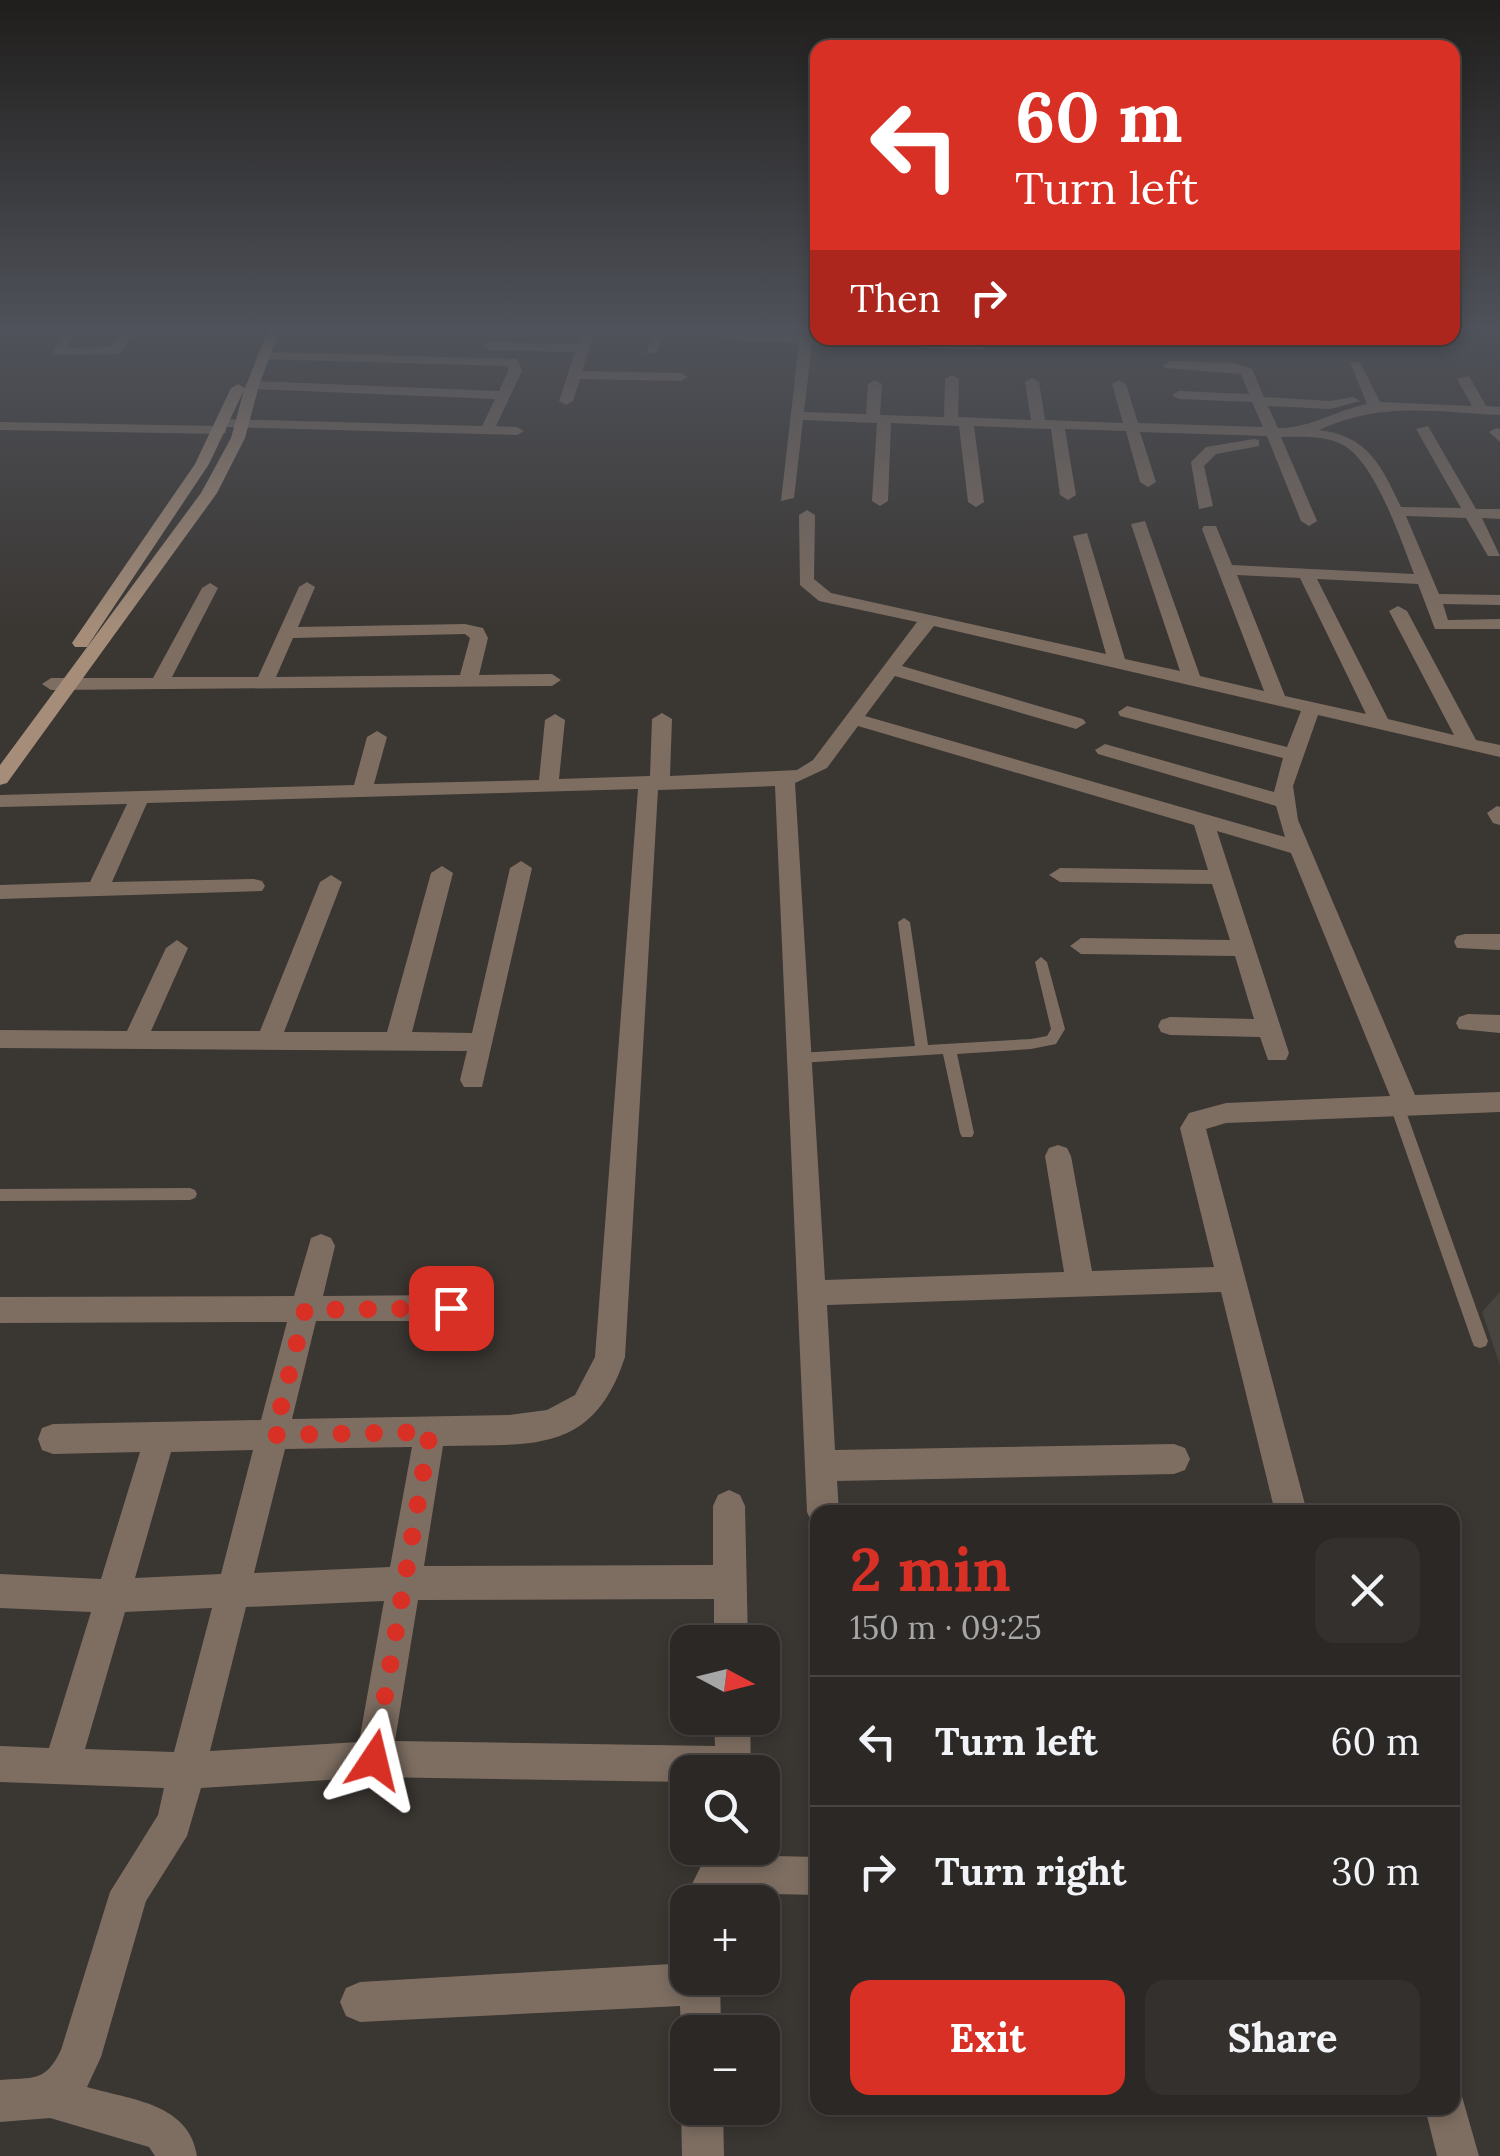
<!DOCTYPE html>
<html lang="en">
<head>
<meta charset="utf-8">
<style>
  body { margin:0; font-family:Lora,serif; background:#34302e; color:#f1f3f6; height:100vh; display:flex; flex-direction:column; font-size:38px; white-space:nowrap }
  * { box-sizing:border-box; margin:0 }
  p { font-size:32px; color:#a6a6a7 }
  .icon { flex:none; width:55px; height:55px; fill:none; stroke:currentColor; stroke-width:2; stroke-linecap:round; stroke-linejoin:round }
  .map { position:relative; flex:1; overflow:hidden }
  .panel { position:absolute; left:810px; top:1505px; width:650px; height:610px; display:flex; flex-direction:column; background:#2c2826; border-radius:20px; box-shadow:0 5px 15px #0003,0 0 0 2px #484443 }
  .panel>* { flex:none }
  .banner { position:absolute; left:810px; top:40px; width:650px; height:305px; border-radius:20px; box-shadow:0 5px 15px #0003,0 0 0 2px #484443; background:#d93025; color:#fff; overflow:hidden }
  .needle { width:65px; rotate:97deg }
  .fabs { position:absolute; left:670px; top:1625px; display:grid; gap:20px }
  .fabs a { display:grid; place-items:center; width:110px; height:110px; border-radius:20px; background:#2c2826; box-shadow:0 5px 15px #0003,0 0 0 2px #484443; font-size:50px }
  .pin { position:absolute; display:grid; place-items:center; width:85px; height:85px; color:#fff; margin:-42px; border-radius:20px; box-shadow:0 5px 15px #0006 }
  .me { position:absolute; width:110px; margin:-55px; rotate:10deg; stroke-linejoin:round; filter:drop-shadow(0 0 8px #0008) }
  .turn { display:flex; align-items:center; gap:35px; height:210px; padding:0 40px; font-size:45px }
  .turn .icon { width:130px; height:130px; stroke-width:2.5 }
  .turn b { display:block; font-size:70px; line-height:85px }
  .then { display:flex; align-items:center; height:95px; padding:0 40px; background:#0003; gap:20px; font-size:38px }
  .round { display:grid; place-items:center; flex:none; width:105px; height:105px; border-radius:20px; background:#34302e }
  .summary { display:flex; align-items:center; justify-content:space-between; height:170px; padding:0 40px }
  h1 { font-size:60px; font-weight:700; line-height:75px; color:#d93025 }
  .cta { display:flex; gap:20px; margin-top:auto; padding:20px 40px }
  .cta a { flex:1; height:115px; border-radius:20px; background:#d93025; color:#fff; font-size:40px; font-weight:700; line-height:115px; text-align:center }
  .cta a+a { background:#34302e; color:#f1f3f6 }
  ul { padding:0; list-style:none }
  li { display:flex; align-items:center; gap:30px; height:130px; padding:0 40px; border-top:2px solid #484443 }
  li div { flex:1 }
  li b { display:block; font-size:38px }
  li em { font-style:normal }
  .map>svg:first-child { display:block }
</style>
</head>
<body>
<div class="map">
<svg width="1500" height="2156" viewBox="0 0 1500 2156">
  <rect width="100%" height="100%" fill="#3a3632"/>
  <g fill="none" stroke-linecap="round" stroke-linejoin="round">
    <!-- lane -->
    <g fill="#7e6e62" fill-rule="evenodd">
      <polygon points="904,918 910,922 928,1045 1031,1039 1047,1036 1051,1029 1035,962 1041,957 1047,962 1065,1029 1056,1044 1031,1049 957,1054 974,1133 972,1137 962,1137 960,1133 943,1054 799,1063 792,1058 799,1053 915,1046 898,922"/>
      <polygon points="1397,1100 1402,1102 1404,1106 1488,1341 1486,1346 1480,1348 1474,1346 1472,1341 1390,1106 1392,1102"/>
      <polygon points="190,1188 195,1190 197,1194 195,1198 190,1200 0,1201 0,1189"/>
    </g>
    <!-- street -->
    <g fill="#7e6e62" fill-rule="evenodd">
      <polygon points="65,330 77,330 66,348 110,347 124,330 136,330 119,354 52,355"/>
      <polygon points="583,330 595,330 582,371 681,373 688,377 681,381 580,379 573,401 566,405 559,401 575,352 488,350 482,346 488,342 578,344"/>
      <polygon points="655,330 667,330 656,353 646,353"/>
      <path d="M685,330L983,342L989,346L983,350L812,343L804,412L866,414L868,384L875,380L882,384L880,415L944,417L945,379L952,375L959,379L958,417L1031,420L1025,382L1032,378L1039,382L1045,420L1123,423L1112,384L1119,380L1126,384L1138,423L1263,427L1252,402L1179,399L1172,395L1179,391L1249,394L1241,374L1165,368L1163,365L1170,361L1233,363L1252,369L1264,397L1330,401L1353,397L1360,401L1330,409L1268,406L1278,428C1309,429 1336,410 1367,404L1350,362H1360L1380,402L1472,406L1457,379L1469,376L1486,406L1500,407V415C1433,412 1382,401 1319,430C1368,436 1381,465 1401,507L1461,508L1416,429L1428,426L1476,509H1500V519L1482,518L1500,556H1488L1466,518L1406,516L1439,594L1500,595V605L1443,604L1448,620L1500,619V629H1435L1418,584L1317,579L1388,719L1454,735L1389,611L1398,606L1407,611L1476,740L1500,745V757L1318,715L1293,786L1298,820L1415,1095L1500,1092V1112L1226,1123L1206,1129L1307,1512H1275L1221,1292L827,1305L835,1450L1174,1444L1185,1448L1190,1459L1185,1470L1174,1474L837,1481L839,1512H818V1526L812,1523L807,1512L775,786L658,790L625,1357C593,1455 532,1444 443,1446L424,1566L713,1565V1506L718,1495L729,1490L740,1495L745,1506L748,1642H714V1599L418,1600L395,1741L715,1746L714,1718H750L751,1772H688V1782L374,1777L201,1788L187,1836L146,1901L101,2057L87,2087C131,2100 189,2103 197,2156H155L149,2147L50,2118L0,2122V2080C33,2077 45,2083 61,2050L110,1892L158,1815L164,1788L0,1782V1746L49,1748L91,1612L0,1608V1574L101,1579L140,1452L53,1454L42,1450L38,1439L42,1428L53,1424L261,1420L287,1322L0,1323V1297L294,1296L311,1238L321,1234L331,1238L335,1246L323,1296L451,1295L461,1299L465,1308L461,1317L451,1321H316L292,1419L509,1415L547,1410L575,1395L595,1357L638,789L147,803L112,882L254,879L262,881L265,886L262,891L0,899V885L90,882L127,804L0,807V795L354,785L367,737L377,731L387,737L374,784L539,780L545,720L555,714L565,720L559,779L650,776L652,719L662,713L672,719L670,776L797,770L813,760L917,622L819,601L800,585L799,515L807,510L815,515L814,579L831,593L1106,654L1073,536L1087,533L1125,659L1180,671L1131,524L1145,521L1200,676L1264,691L1202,529L1204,526H1216L1232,565L1414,574C1401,540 1375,462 1343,445C1325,435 1301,437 1281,437L1317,521L1309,526L1301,521L1267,436L1140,432L1156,482L1148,487L1140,482L1126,431L1065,429L1076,495L1068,500L1060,495L1051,429L974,426L984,502L976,507L968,502L959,426L891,423L888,501L880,506L872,501L877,423L803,420L794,498L781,501L799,343L747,341ZM1237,575L1300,578L1366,714L1285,696ZM934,626L1301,711L1287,747L1127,706L1118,712L1120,716L1283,758L1274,792L1105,744L1095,750L1098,754L1276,806L1285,837L865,716L895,676L1076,729L1086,723L1083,719L902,666ZM858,726L1194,825L1208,870L1060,868L1049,875L1060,882L1212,884L1230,940L1081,938L1070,946L1081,954L1235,956L1254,1019L1170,1017L1161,1020L1158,1026L1161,1032L1170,1035L1260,1037L1268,1060H1286L1289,1053L1217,831L1291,853L1390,1096L1226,1103L1189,1113L1180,1128L1214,1267L1092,1271L1071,1156L1067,1148L1058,1145L1049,1148L1045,1156L1064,1272L825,1280L795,783L827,768ZM412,1447L390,1567L254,1573L285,1449ZM253,1450L221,1574L135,1578L171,1452ZM384,1601L359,1742L210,1751L246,1607ZM212,1608L174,1752L85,1749L125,1612Z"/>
      <polygon points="264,352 517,359 522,371 496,426 517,427 524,431 517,435 226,427 226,433 221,434 0,430 0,422 218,426 218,420 223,419 482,426 495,399 252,389 245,385 252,381 499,391 508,371 507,366 259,359 257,356"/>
      <polygon points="1496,428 1500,429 1500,442 1489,432"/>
      <polygon points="1254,439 1259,440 1259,446 1216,454 1204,466 1213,506 1199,509 1191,462 1206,447"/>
      <path d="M307,582L315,587L298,627L465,624L483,628L488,638L479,675L552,674L561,680L552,686L51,690L42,684L51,678H153L202,588L210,583L218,588L172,677H258L299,587ZM465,634L470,638L460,675L276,677L293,638Z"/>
      <polygon points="1497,806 1500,807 1500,825 1493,823 1487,813"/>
      <polygon points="521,861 532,868 482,1087 464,1087 460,1080 467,1051 0,1048 0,1030 127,1031 166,948 177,940 188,948 151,1031 260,1031 320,882 331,875 342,882 284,1032 387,1032 431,873 442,866 453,873 412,1032 472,1033 510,868"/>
      <polygon points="1465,934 1500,934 1500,950 1457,948 1454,942 1457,936"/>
      <polygon points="1468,1014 1500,1015 1500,1033 1459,1029 1456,1023 1459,1017"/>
      <polygon points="734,1855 818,1857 818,1895 734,1893 723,1902 688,1902 688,1914 683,1902 701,1866"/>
      <polygon points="688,1963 688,1978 720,1978 721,2032 688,2032 688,2047 681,2032 680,2006 360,2022 346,2016 340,2002 346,1988 360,1982"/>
      <polygon points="1452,2090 1461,2093 1479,2156 1437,2156 1425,2108 1452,2108"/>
      <polygon points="687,2093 688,2108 723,2108 724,2156 682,2156 681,2108"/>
    </g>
    <!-- secondary -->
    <polygon fill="#a58d79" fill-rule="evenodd" points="268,330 280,330 259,385 245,438 217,493 7,783 0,785 0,765 201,493 231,438 244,390 209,464 87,647 75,647 72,643 195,464 231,388 238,384 245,388"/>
  </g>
  <!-- wall -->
  <polygon fill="#484440" points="1500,1292 1500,1365 1482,1312"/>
  <!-- sky -->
  <linearGradient id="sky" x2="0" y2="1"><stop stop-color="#201e1c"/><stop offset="0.52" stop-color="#4f525a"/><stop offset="1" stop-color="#4f525a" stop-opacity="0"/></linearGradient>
  <rect width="1500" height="632" fill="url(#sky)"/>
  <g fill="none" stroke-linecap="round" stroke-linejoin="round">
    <!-- route -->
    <polyline stroke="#d93025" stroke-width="18" stroke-dasharray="0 32.4" points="374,1760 430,1432 274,1435 305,1310 451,1308"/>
  </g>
</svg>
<div class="fabs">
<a><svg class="needle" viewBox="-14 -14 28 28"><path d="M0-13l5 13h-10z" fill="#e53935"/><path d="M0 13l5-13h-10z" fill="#a6a6a7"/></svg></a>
<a><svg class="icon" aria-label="search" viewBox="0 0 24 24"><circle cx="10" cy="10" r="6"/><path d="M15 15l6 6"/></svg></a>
<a>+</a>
<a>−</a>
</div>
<div class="pin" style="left:451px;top:1308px;background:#d93025"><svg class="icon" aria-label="arrive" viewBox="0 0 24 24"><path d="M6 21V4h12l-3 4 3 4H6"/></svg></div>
<svg class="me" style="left:374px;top:1760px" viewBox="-20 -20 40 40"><path d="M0-17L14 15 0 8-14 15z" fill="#d93025" stroke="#fff" stroke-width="4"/></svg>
<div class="banner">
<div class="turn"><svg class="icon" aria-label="left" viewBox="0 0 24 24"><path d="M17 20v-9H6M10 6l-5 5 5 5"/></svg><div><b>60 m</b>Turn left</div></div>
<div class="then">Then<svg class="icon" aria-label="right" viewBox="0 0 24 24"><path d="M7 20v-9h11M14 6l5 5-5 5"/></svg></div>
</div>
<section class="panel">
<div class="summary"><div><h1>2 min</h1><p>150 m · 09:25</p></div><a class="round"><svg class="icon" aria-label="close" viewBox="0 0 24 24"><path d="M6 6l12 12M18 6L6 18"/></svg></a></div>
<ul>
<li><svg class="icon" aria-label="left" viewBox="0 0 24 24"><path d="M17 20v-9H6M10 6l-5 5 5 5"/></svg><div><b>Turn left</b></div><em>60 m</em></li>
<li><svg class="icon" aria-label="right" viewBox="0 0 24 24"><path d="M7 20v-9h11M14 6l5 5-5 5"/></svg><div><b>Turn right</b></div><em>30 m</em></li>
</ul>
<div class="cta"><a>Exit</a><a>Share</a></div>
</section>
</div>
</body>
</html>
